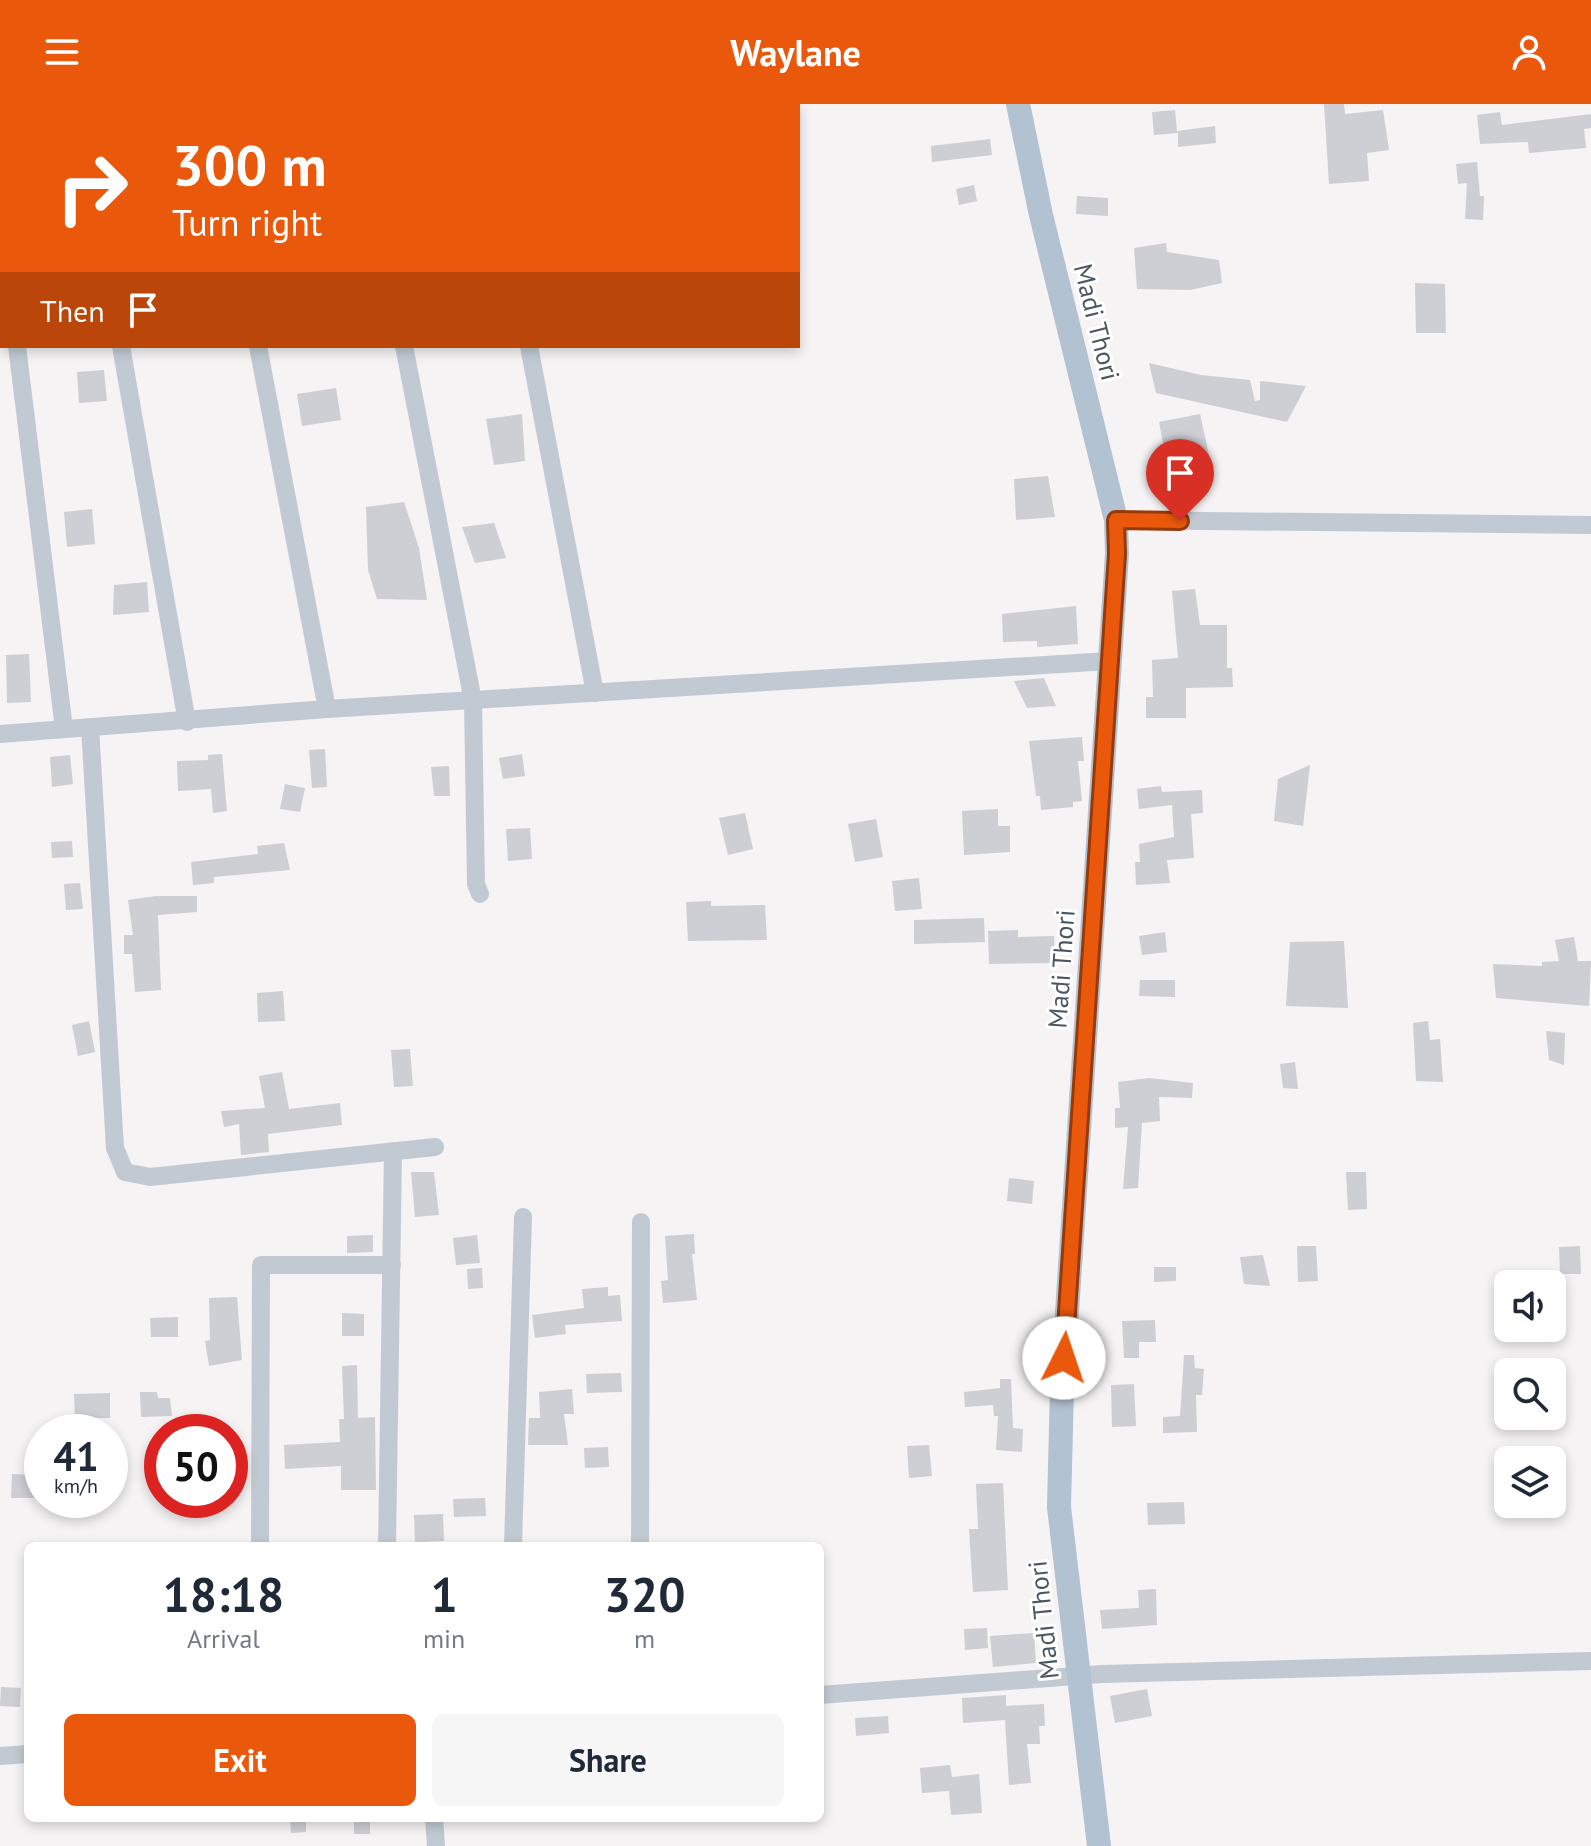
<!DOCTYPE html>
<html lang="en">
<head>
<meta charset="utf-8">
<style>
  body { margin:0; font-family:"PT Sans",sans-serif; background:#f6f6f7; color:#1f2937; height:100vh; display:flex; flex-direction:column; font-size:30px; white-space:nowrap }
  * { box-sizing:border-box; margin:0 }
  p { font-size:26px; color:#747a83 }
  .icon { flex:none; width:44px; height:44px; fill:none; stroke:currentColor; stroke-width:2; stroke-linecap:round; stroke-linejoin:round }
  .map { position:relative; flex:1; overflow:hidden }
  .details { position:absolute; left:24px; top:1438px; width:800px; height:280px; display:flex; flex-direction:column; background:#fff; border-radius:12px; box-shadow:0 4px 12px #0003 }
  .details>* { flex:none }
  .guide { position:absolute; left:0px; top:0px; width:800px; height:244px; box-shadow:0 4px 12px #0003; background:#ea580c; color:#fff; overflow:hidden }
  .controls { position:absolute; left:1494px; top:1166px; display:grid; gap:16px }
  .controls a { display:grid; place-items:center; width:72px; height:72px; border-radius:12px; background:#fff; box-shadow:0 4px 12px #0003; font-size:40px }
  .speed { position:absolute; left:24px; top:1310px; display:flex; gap:16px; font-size:40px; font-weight:700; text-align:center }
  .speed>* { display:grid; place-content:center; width:104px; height:104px; border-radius:50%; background:#fff; box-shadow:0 4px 12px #0003; line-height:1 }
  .speed small { font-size:20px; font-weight:400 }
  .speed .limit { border:12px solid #d22; background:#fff; color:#111 }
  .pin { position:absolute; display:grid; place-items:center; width:68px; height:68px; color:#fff; margin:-82px -34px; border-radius:50% 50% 50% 0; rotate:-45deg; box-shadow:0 0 8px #0007 }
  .pin .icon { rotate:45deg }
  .me { position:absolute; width:88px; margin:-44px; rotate:4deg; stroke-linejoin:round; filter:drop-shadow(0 0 6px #0008) }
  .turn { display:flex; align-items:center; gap:28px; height:168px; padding:0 40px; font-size:36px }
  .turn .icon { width:104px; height:104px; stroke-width:2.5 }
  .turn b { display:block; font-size:56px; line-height:68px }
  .then { display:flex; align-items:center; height:76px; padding:0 40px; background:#0003; gap:16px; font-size:30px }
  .eta { display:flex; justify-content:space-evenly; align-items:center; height:136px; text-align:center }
  .eta b { font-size:48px; font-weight:700; line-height:56px }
  .primary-button { display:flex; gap:16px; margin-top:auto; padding:16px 40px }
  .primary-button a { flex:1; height:92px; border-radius:12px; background:#ea580c; color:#fff; font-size:32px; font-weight:700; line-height:92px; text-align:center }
  .primary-button a+a { background:#f6f6f7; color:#1f2937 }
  header { display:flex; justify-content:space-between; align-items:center; height:104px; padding:0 40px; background:#ea580c; color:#fff; font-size:36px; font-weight:700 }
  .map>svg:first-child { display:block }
</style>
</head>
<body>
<header><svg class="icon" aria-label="menu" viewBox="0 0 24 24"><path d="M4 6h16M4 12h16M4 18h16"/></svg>Waylane<svg class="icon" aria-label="person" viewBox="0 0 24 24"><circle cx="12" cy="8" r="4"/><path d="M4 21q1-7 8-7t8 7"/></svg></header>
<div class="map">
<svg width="1591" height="1742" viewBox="0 0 1591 1742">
  <rect width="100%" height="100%" fill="#f5f3f3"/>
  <!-- building -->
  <g fill="#cdcfd5">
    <polygon points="1324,0 1344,0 1345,10 1383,6 1389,46 1367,49 1369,77 1329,80"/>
    <polygon points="1175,6 1177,27 1215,22 1216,39 1178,43 1178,29 1154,31 1152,8"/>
    <polygon points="1500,8 1502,21 1591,10 1591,24 1584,25 1586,44 1529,49 1528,38 1480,40 1477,11"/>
    <polygon points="990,35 992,51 932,58 931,42"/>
    <polygon points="1477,58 1480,92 1484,92 1483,116 1465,115 1467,79 1458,80 1456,60"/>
    <polygon points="974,81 977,97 959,101 956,85"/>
    <polygon points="1077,92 1108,94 1108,112 1076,110"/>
    <polygon points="1166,139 1167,148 1219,156 1222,179 1190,186 1137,185 1134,144"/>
    <polygon points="1415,179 1445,180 1446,229 1416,229"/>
    <polygon points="1149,259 1201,271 1250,276 1255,297 1260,296 1260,277 1306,282 1287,318 1156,289"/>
    <polygon points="104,266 107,297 79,299 77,268"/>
    <polygon points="336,284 341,316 302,322 297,290"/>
    <polygon points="522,310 525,357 494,361 486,315"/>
    <polygon points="1200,310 1209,351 1166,354 1159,318"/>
    <polygon points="1048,372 1055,413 1016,416 1014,375"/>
    <polygon points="404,398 419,444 427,496 377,495 368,466 366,403"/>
    <polygon points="92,405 95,440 67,443 64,408"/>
    <polygon points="494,419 506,454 475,459 462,423"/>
    <polygon points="147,478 149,508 113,511 114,481"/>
    <polygon points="1195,485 1200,521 1227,521 1227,564 1232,564 1233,583 1186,584 1186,614 1146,614 1146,593 1153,593 1152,556 1178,554 1172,487"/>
    <polygon points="1076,502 1078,540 1037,543 1037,537 1003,538 1002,510"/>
    <polygon points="29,550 31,598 7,599 6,551"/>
    <polygon points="1044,574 1056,602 1027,604 1014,577"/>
    <polygon points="1082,633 1084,657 1078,657 1082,697 1073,698 1073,703 1041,706 1040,692 1036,692 1029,637"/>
    <polygon points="325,645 327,683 312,684 309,646"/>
    <polygon points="222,650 227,707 213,709 211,685 178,687 177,657 208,656 208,651"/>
    <polygon points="522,650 525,672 503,675 499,654"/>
    <polygon points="70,651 73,680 52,683 50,653"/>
    <polygon points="1310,661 1303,722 1274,717 1278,675"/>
    <polygon points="449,662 450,692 434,692 431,663"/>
    <polygon points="285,680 305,684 300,708 280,705"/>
    <polygon points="1161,682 1162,688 1202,686 1203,709 1191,710 1194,754 1167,756 1170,779 1136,781 1135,758 1140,758 1139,740 1174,733 1172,701 1139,705 1137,685"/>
    <polygon points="998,705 998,722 1010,722 1010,748 964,751 962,707"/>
    <polygon points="745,709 753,745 728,751 719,714"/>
    <polygon points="876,715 883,753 855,758 848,720"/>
    <polygon points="530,724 532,755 508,757 506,725"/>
    <polygon points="72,737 73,753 52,754 51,738"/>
    <polygon points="284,739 290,766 214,773 214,779 193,781 191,758 258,750 257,742"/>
    <polygon points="919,774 922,805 895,807 892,777"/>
    <polygon points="80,779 83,805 66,806 64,780"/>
    <polygon points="156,792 197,792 197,808 158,811 161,886 135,888 132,850 124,850 124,831 133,831 128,796"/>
    <polygon points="711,797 711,802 765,801 767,836 688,837 686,798"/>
    <polygon points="984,814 985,838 914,840 914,816"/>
    <polygon points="1018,826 1018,833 1054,832 1055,859 989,860 988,827"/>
    <polygon points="1165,828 1167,848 1142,851 1139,832"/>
    <polygon points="1574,833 1578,857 1591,857 1589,902 1496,894 1493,860 1542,862 1542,858 1559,857 1555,836"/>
    <polygon points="1344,837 1348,904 1286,902 1290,838"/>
    <polygon points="1140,876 1175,876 1175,893 1139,892"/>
    <polygon points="283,887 285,917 258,918 257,889"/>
    <polygon points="89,917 95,948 78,952 72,921"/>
    <polygon points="1428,917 1430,936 1440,935 1443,978 1416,977 1413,919"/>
    <polygon points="1546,927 1565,929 1564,961 1549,956"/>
    <polygon points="410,945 413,982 394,983 391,946"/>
    <polygon points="1295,958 1298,985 1283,984 1280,960"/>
    <polygon points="282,968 289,1005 340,999 342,1021 268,1030 269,1048 241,1051 239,1020 224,1023 221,1007 265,1004 259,972"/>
    <polygon points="1149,974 1193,979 1192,994 1159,993 1160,1017 1142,1019 1138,1084 1123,1085 1128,1023 1115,1024 1115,1004 1120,1004 1118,978"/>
    <polygon points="411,1068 434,1068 439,1111 415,1113"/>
    <polygon points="1346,1068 1366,1068 1367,1105 1348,1106"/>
    <polygon points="1009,1074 1034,1077 1032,1100 1007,1097"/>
    <polygon points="694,1130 695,1150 692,1150 697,1196 663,1199 661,1177 668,1176 665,1132"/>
    <polygon points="373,1131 373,1148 347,1149 347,1132"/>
    <polygon points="477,1131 480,1159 456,1161 453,1134"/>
    <polygon points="1297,1142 1316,1142 1318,1177 1298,1178"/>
    <polygon points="1580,1142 1581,1170 1560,1170 1559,1143"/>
    <polygon points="1263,1151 1270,1182 1244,1180 1240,1153"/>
    <polygon points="1154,1163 1176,1163 1176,1177 1154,1178"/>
    <polygon points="482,1164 483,1184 468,1185 467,1165"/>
    <polygon points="608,1183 608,1192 620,1191 622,1217 565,1221 566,1230 535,1234 532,1211 584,1204 582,1185"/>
    <polygon points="237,1193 242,1256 209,1262 205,1237 210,1236 209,1194"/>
    <polygon points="342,1209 364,1210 364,1232 342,1232"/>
    <polygon points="178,1213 178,1233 151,1233 150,1214"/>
    <polygon points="1155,1216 1156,1238 1139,1238 1139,1254 1124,1254 1122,1217"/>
    <polygon points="1184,1251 1194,1251 1195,1264 1204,1265 1202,1291 1196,1291 1197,1328 1163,1329 1163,1313 1180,1312"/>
    <polygon points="357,1261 358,1314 375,1313 376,1386 341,1386 341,1362 285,1365 284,1341 340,1338 339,1315 344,1315 342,1262"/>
    <polygon points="621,1269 622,1288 587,1289 586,1270"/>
    <polygon points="1000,1275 1011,1275 1013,1324 1023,1325 1022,1348 996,1346 998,1312 994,1312 993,1301 965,1303 964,1288 1000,1284"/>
    <polygon points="1134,1280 1136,1322 1112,1323 1111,1281"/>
    <polygon points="572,1285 574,1310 564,1310 568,1341 528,1341 529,1314 540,1314 539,1288"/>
    <polygon points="140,1288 157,1288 158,1294 170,1294 172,1312 141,1313"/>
    <polygon points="110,1289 110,1314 75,1314 74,1290"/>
    <polygon points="929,1341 932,1372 909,1374 907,1342"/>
    <polygon points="608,1343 609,1363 585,1364 584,1344"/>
    <polygon points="12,1370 37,1371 37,1394 11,1394"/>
    <polygon points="1003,1379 1008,1486 973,1488 969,1425 978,1425 976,1380"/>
    <polygon points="485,1394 486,1412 454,1413 453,1395"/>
    <polygon points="1184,1398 1185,1420 1148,1421 1147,1399"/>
    <polygon points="443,1410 444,1437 415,1438 414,1411"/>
    <polygon points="1156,1485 1157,1521 1102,1525 1100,1506 1139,1504 1138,1486"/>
    <polygon points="987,1524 988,1544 965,1546 964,1525"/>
    <polygon points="1034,1529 1036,1559 993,1563 990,1532"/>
    <polygon points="1,1583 21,1584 20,1603 0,1602"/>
    <polygon points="1147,1585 1152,1612 1115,1619 1110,1592"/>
    <polygon points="1006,1591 1006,1602 1044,1600 1045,1622 1039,1622 1040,1640 1027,1640 1031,1679 1009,1681 1005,1616 963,1619 962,1594"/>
    <polygon points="888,1612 889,1629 856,1632 855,1614"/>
    <polygon points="950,1661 952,1673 979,1670 982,1709 951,1711 949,1687 922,1689 920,1664"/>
    <polygon points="290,1714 306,1714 306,1728 291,1729"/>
    <rect x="354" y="1714" width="16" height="16"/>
  </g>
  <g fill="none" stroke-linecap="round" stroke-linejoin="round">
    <!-- minor -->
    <g stroke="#c1cad2" stroke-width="18">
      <polyline points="0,103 2,120"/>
      <polyline points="17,242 64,625"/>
      <polyline points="121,242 187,618"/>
      <polyline points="258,242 327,605"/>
      <polyline points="404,242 473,597 476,780 480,790"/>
      <polyline points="529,242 595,589"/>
      <polyline points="1116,416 1591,421"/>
      <polyline points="90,623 115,1044 125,1068 150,1073 435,1043"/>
      <polyline points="0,630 327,605 1109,557"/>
      <polyline points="260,1442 261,1161 392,1161"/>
      <polyline points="387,1442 393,1047"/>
      <polyline points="513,1442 523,1113"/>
      <polyline points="640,1442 641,1118"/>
      <polyline points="820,1591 1102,1570 1591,1557"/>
      <polyline points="0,1652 28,1650"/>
      <polyline points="434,1714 436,1742"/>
    </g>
    <!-- major -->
    <polyline stroke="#b3c2d1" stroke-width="24" points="1018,0 1041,111 1116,416 1117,450 1062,1284 1059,1403 1099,1742"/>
  </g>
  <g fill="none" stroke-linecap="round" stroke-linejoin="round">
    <defs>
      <polyline id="route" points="1064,1254 1117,450 1116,416 1180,417"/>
    </defs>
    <!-- route casing -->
    <use href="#route" stroke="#983908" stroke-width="20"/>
    <!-- route -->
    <use href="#route" stroke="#ea580c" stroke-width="14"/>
  </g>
  <g text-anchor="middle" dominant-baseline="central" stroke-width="6" stroke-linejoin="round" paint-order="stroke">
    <!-- street labels -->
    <g font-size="26" fill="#4a5661" stroke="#fff">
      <text transform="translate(1097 218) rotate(76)">Madi Thori</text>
      <text transform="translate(1061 865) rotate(-86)">Madi Thori</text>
      <text transform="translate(1043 1516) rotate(-96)">Madi Thori</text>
    </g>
  </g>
</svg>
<div class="controls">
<a><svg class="icon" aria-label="sound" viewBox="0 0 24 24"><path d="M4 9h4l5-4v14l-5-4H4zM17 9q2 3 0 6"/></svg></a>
<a><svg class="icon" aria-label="search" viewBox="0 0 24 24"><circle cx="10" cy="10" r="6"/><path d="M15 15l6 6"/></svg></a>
<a><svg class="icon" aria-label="layers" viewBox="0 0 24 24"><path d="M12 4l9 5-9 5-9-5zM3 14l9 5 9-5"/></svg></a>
</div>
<div class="speed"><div>41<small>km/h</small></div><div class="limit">50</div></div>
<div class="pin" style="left:1180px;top:417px;background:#d93025"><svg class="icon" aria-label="arrive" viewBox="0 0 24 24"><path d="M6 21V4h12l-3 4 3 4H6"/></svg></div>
<svg class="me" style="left:1064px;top:1254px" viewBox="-20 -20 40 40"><circle r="19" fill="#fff"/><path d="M0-13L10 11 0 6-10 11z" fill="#ea580c"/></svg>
<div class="guide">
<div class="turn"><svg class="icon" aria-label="right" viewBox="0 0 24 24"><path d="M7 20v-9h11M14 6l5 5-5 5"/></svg><div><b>300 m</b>Turn right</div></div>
<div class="then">Then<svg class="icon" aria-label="arrive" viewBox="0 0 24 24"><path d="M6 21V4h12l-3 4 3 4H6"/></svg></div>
</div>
<section class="details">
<div class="eta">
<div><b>18:18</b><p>Arrival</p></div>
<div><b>1</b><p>min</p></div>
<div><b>320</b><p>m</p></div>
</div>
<div class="primary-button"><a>Exit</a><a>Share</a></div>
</section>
</div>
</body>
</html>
